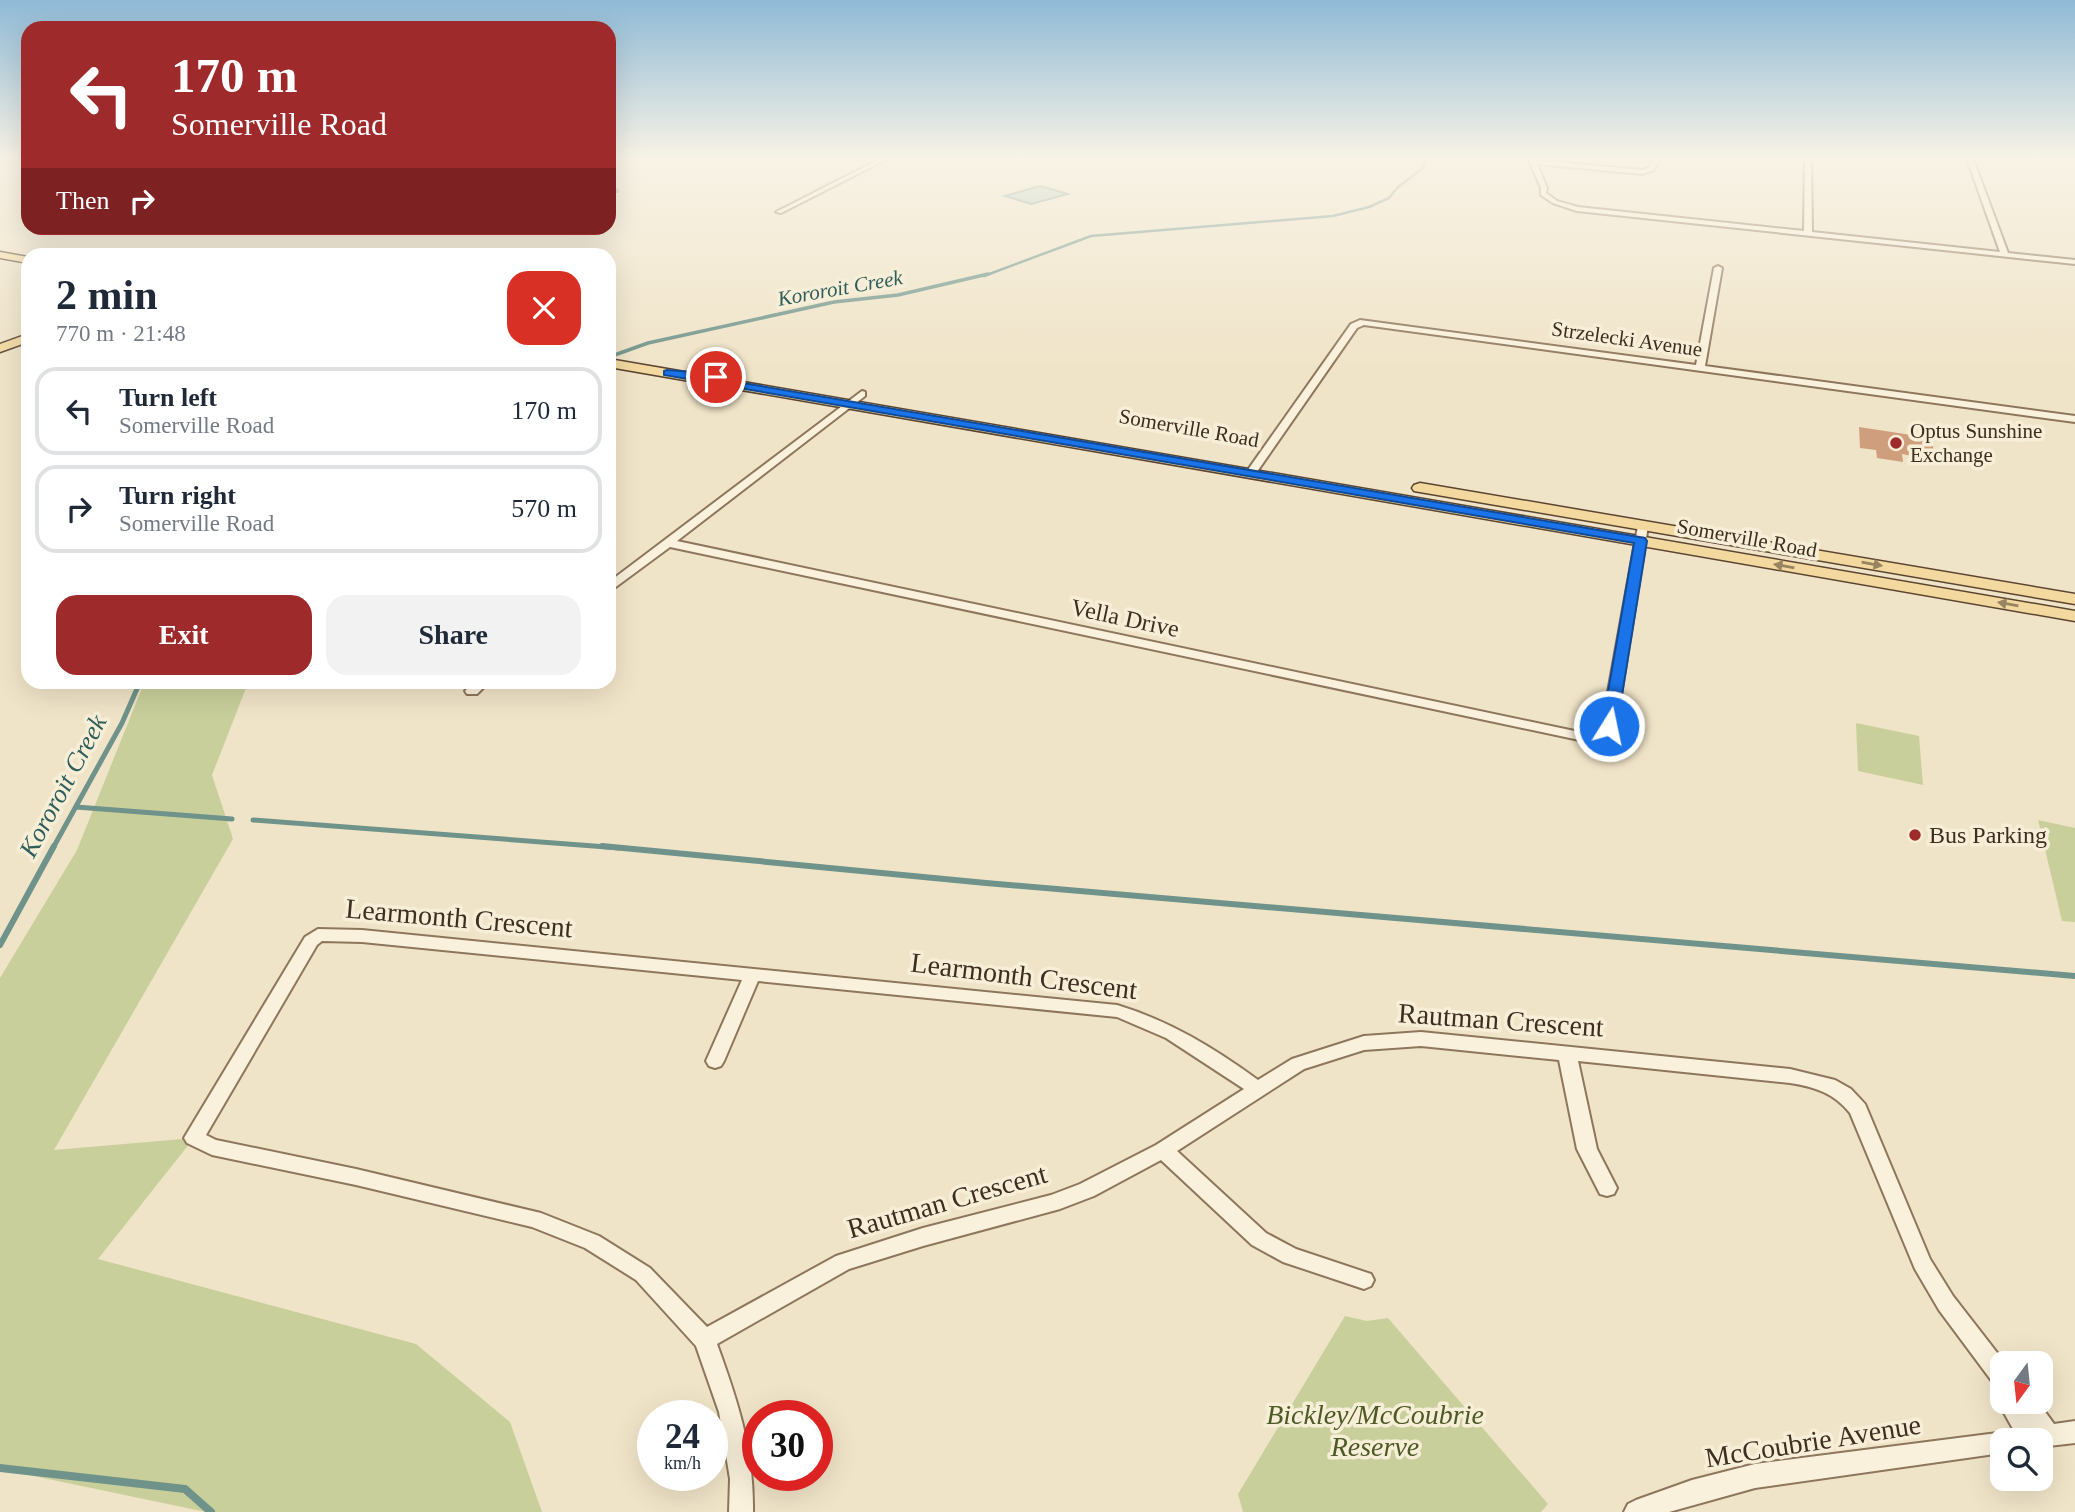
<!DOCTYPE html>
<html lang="en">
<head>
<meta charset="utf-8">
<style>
  body { margin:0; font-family:"Times New Roman",serif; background:#f2f2f3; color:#1f2937; height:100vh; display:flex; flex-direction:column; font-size:26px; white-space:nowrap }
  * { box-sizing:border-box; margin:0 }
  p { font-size:23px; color:#747a83 }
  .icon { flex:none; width:38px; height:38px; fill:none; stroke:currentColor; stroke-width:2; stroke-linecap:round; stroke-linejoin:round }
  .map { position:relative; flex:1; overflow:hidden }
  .drawer { position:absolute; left:21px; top:248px; width:595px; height:441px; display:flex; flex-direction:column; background:#fff; border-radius:21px; box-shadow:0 7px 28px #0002 }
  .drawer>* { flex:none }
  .hud { position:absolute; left:21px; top:21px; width:595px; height:214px; border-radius:21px; box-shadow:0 7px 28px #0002; background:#9e2a2b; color:#fff; overflow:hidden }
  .needle { width:46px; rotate:195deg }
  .buttons { position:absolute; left:1990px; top:1351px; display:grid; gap:14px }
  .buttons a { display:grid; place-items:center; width:63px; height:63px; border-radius:14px; background:#fff; box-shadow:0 7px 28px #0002; font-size:35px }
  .speed { position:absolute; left:637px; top:1400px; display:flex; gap:14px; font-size:35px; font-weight:700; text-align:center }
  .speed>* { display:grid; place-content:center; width:91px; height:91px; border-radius:50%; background:#fff; box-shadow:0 7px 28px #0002; line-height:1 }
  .speed small { font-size:18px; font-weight:400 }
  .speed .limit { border:10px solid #d22; background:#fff; color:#111 }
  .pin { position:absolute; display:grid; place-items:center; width:60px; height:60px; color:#fff; margin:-30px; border:4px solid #fff; border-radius:50%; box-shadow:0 2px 7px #0007 }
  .me { position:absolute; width:77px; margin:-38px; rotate:10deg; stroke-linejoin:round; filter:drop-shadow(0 0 5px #0008) }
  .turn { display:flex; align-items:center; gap:24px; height:147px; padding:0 35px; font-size:32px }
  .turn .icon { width:91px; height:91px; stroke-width:2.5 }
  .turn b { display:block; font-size:49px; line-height:60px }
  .then { display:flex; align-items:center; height:66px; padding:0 35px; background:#0003; gap:14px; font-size:26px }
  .round { display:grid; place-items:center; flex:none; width:74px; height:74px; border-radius:21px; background:#f2f2f3 }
  .head { display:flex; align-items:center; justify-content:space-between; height:119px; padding:0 35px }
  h1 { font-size:42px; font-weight:800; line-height:52px }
  .cta { display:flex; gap:14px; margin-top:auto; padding:14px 35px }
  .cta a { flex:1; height:80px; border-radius:21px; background:#9e2a2b; color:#fff; font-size:28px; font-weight:800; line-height:80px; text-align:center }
  .cta a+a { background:#f2f2f3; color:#1f2937 }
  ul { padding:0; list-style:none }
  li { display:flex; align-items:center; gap:21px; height:88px; margin:0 14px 10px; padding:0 21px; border:4px solid #e0e1e3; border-radius:21px }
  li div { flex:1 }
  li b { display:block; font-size:26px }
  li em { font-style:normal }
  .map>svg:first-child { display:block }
</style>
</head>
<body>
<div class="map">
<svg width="2075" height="1512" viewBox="0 0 2075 1512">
  <rect width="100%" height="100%" fill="#f0e4c8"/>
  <!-- green -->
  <g fill="#c9cf9b">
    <polygon points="144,683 248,683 212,775 233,839 54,1150 194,1138 98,1259 416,1344 510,1422 542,1512 206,1512 0,1469 0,978 77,850"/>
    <polygon points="1856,723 1919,736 1923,785 1858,771"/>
    <polygon points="2038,820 2075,828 2075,922 2062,921"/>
    <polygon points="1345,1316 1367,1321 1388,1318 1548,1504 1541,1512 1243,1512 1238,1494"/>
  </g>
  <!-- water -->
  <polygon fill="#a9c4bc" stroke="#6f938a" stroke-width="2" points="1040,186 1068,194 1031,204 1005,196"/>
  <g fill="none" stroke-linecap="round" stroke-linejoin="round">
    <!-- stream-far4 -->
    <polyline stroke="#6f938a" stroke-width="2.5" points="984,276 1091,236 1333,216 1369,207 1389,198 1398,187 1422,169 1429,156"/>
    <!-- stream-far3 -->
    <polyline stroke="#6f938a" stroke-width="3.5" points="609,357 648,343 834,302 898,295 988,274"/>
    <!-- stream-far2 -->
    <g stroke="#6f938a" stroke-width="5">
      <polyline points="76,807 232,819"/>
      <polyline points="253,820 620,848"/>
      <polyline points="53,848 122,723 140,682"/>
    </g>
    <!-- stream-far1 -->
    <g stroke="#6f938a" stroke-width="6">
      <polyline points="602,846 986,883 2075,976"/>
      <polyline points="0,945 54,846"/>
    </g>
    <!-- stream -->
    <polyline stroke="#6f938a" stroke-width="8" points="0,1468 185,1489 211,1512"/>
  </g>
  <!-- building -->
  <polygon fill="#cf9f7d" points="1859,427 1931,438 1934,451 1917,448 1918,457 1902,454 1903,462 1877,458 1876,450 1860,448"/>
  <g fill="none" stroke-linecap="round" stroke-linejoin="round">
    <defs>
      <g id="street">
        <polygon points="886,156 893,156 781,213 776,212"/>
        <polygon points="1527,156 1533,156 1535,160 1642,170 1649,168 1654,156 1660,156 1654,170 1642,174 1537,164 1547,188 1546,193 1557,201 1578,207 1804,231 1805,156 1811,156 1812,232 2000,252 1966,156 1972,156 2008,253 2075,260 2075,264 1577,211 1553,203 1541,195 1541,188"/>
        <polygon points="609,188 616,190 617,191 609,192"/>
        <polygon points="1718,266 1722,268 1705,366 2075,416 2075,422 1364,325 1357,328 1254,476 1250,477 1245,474 1351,324 1360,320 1696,365 1714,268"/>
        <polygon points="862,391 865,392 865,396 677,541 1584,733 1594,731 1602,725 1638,526 1643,523 1648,526 1616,726 1603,738 1584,741 670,547 609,592 609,582"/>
        <polygon points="474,682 489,682 477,694 467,694 465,691"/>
        <path d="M318,929L362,930L1117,1005C1170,1021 1214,1048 1258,1080L1292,1059L1364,1036L1421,1032L1790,1069L1835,1080L1851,1089L1865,1104L1930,1259L1953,1296L2005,1363H2002V1387L1994,1384L1939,1310L1915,1269L1850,1113C1834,1093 1815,1087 1790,1083L1578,1061L1597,1149L1617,1188L1614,1194L1607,1196L1600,1194L1577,1149L1559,1060L1421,1046L1364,1050L1304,1069L1177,1151L1266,1233L1296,1249L1371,1274L1374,1280L1371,1286L1364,1289L1283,1262L1252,1245L1161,1160L1094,1196L1060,1209L923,1246L849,1269L717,1344C738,1402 754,1450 753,1512H729L730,1479L719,1412L696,1346L636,1280L585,1248L532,1227L356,1185L212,1155L187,1143L184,1138L187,1133L305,937ZM322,941L362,942L742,980L706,1061L709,1066L715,1068L721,1066L724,1061L758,981L1117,1017L1166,1038L1244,1089L1156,1145L1080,1184L1051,1195L923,1228L836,1256L707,1327L650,1268L599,1236L541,1213L356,1169L216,1140L206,1135L317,945Z"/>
        <polygon points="2002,1394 2002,1402 2038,1402 2054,1424 2075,1421 2075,1443 2040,1447 2040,1440 2002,1440 2002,1453 1755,1488 1669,1512 1624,1512 1628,1504 1636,1500 1692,1480 1755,1464 2005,1432 2013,1429 1998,1402"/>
      </g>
      <g id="primary">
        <polygon points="0,252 28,257 28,263 0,258"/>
        <polygon points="28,334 28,342 0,352 0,344"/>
        <polygon points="609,359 2075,611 2075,621 609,367"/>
        <polygon points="1420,483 2075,594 2075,604 1414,491 1412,488 1414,485"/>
      </g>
    </defs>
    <!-- street casing -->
    <use href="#street" stroke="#8d765c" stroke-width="4"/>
    <!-- primary casing -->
    <use href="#primary" stroke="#5b4430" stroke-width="3"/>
    <!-- street -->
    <use href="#street" fill="#faf1dc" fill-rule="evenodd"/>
    <!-- primary -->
    <use href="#primary" fill="#f3d9a0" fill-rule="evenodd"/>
  </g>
  <!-- one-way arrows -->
  <defs><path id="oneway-solid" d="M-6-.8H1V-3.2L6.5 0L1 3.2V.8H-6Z" transform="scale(1.75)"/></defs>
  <g fill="#988460">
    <use href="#oneway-solid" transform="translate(1872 564) rotate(10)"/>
    <use href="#oneway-solid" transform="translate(1784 566) rotate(-170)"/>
    <use href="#oneway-solid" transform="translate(2008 604) rotate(-170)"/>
  </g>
  <!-- sky -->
  <linearGradient id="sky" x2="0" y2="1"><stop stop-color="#8fbad6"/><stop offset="0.43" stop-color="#f8f3e6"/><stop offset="1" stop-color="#f8f3e6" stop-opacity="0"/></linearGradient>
  <rect width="2075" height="367" fill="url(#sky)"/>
  <!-- route -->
  <polygon fill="#1a73e8" stroke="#114b97" stroke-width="2" points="667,370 716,374 719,375 720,379 1645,538 1647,541 1617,726 1609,731 1602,726 1634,543 664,375 664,371"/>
  <!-- markers -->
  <g fill="#9e2a2b" stroke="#f7eed8" stroke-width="2.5">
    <circle cx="1896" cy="443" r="7"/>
    <circle cx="1915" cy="835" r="7"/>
  </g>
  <g text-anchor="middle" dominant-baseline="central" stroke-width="7" stroke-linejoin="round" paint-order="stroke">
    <!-- far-water labels -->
    <g font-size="21" font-style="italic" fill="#2f5d5a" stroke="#f7eed8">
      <text transform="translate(840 288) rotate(-10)">Kororoit Creek</text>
    </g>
    <!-- far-street labels -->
    <g font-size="21" fill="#3d2e20" stroke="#f7eed8">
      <text transform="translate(1627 339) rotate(8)">Strzelecki Avenue</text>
      <text transform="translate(1189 428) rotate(10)">Somerville Road</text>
      <text transform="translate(1747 538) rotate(10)">Somerville Road</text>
    </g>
    <!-- far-poi labels -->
    <g font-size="21" fill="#3d2e20" stroke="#f7eed8" text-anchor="start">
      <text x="1910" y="431">Optus Sunshine<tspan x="1910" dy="24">Exchange</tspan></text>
    </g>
    <!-- street labels -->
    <g font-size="24" fill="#3d2e20" stroke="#f7eed8">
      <text transform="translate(1125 618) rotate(12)">Vella Drive</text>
    </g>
    <!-- poi labels -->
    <g font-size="24" fill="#3d2e20" stroke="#f7eed8" text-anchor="start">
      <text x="1929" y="835">Bus Parking</text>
    </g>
    <!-- water labels -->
    <g font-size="26" font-style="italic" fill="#2f5d5a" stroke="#f7eed8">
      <text transform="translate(63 786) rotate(-62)">Kororoit Creek</text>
    </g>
    <!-- near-street labels -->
    <g font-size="28" fill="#3d2e20" stroke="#f7eed8">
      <text transform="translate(459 918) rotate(5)">Learmonth Crescent</text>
      <text transform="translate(1024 976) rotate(7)">Learmonth Crescent</text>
      <text transform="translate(1501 1020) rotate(4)">Rautman Crescent</text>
      <text transform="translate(947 1201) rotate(-16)">Rautman Crescent</text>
      <text transform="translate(1813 1441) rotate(-9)">McCoubrie Avenue</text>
    </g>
    <!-- near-park labels -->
    <g font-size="28" font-style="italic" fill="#4d5a26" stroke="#f7eed8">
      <text x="1375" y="1414">Bickley/McCoubrie<tspan x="1375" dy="32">Reserve</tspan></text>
    </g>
  </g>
</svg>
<div class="buttons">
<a><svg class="needle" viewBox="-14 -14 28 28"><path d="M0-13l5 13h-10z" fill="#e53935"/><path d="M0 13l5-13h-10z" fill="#747a83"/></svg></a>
<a><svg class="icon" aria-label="search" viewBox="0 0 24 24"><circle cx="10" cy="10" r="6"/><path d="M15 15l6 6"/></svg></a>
</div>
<div class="speed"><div>24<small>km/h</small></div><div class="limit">30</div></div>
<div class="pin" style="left:716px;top:377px;background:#d93025"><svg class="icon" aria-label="arrive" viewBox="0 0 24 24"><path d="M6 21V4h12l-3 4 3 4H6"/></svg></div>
<svg class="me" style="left:1609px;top:726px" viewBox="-20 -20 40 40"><circle r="17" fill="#1a73e8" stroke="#fff" stroke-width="3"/><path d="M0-11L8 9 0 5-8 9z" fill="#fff"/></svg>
<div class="hud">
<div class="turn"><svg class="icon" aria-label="left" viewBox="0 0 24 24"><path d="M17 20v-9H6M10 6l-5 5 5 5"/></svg><div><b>170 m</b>Somerville Road</div></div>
<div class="then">Then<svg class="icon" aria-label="right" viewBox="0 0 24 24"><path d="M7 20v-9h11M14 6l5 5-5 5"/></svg></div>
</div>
<section class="drawer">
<div class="head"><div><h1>2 min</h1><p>770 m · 21:48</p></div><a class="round" style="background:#d93025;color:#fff"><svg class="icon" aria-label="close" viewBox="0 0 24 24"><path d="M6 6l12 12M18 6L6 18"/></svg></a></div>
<ul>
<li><svg class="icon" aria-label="left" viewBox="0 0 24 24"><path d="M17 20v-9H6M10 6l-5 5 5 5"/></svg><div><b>Turn left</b><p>Somerville Road</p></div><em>170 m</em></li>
<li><svg class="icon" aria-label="right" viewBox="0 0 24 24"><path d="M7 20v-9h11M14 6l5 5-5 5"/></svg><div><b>Turn right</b><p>Somerville Road</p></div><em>570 m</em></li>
</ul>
<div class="cta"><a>Exit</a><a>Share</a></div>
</section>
</div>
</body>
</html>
